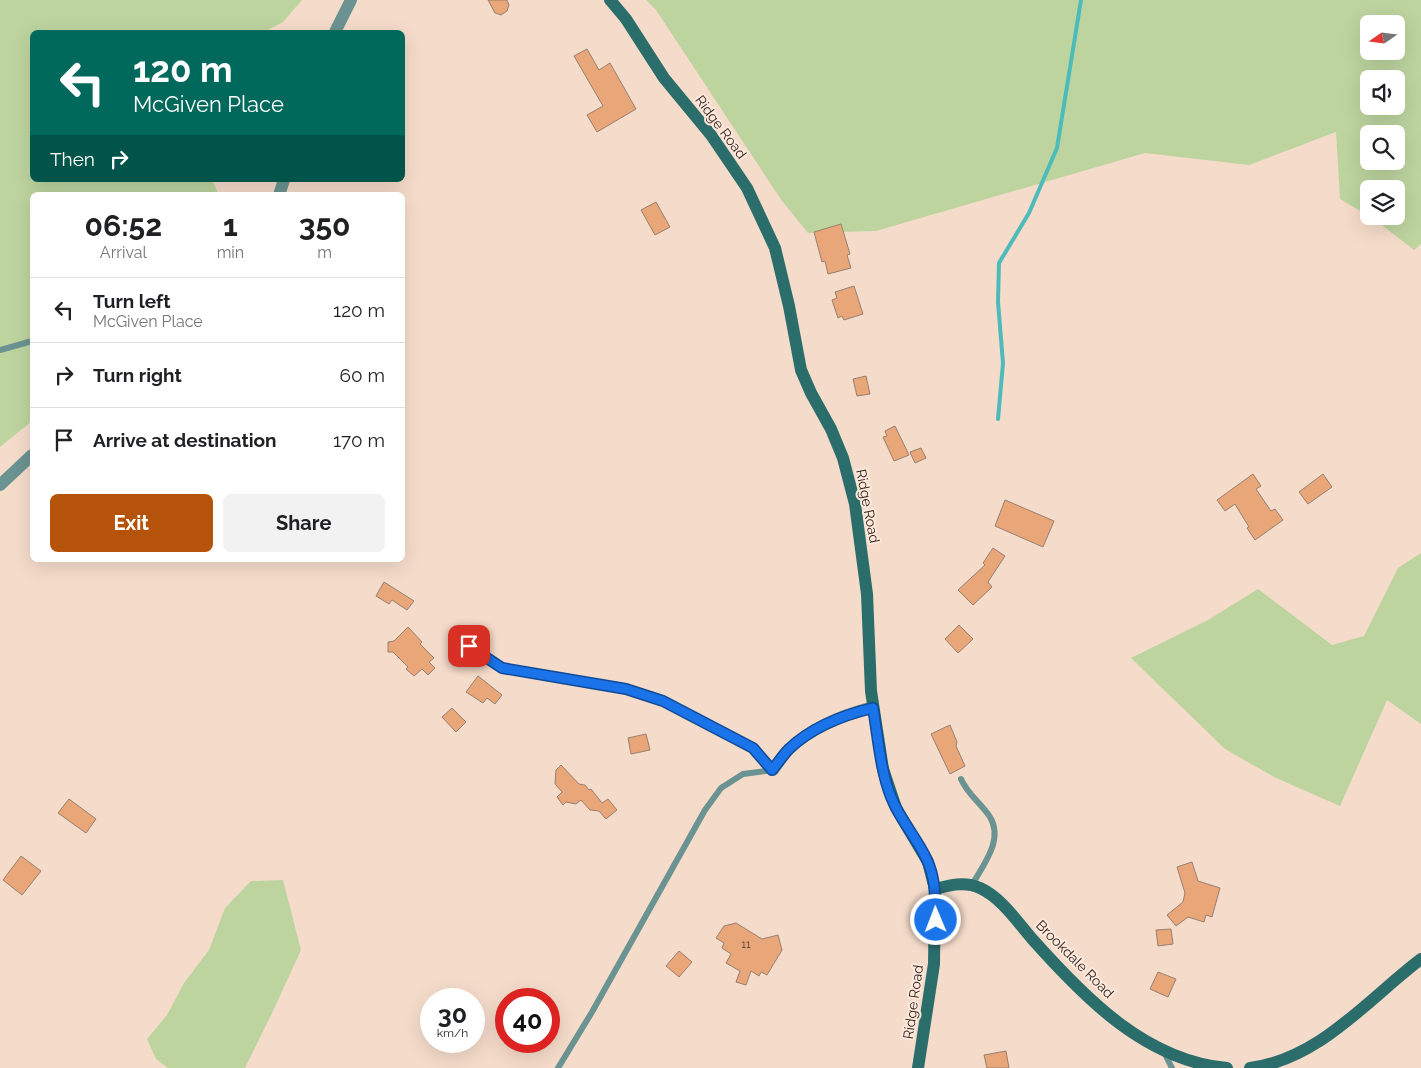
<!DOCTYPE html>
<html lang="en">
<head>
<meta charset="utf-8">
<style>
  body { margin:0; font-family:Raleway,sans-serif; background:#f2f2f2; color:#202124; height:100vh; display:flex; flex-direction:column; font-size:19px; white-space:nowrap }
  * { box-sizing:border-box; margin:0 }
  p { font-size:16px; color:#757577 }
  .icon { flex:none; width:28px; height:28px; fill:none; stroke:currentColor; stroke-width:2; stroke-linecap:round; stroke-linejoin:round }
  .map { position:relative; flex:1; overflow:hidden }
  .drawer { position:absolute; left:30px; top:192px; width:375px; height:370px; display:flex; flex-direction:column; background:#fff; border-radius:8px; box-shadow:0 5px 20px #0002 }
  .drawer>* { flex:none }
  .banner { position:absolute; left:30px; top:30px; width:375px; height:152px; border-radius:8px; box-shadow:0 5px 20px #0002; background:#00695c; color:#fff; overflow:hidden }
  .needle { width:32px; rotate:256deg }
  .tools { position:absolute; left:1360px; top:15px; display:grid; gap:10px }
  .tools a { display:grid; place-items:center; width:45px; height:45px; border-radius:8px; background:#fff; box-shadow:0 5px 20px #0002; font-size:25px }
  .speed { position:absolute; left:420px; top:988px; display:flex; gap:10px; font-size:25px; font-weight:700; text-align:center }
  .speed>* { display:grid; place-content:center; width:65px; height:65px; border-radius:50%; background:#fff; box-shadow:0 5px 20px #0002; line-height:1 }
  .speed small { font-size:12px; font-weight:400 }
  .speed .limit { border:8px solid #d22; background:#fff; color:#111 }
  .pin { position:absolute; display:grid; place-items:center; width:42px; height:42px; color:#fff; margin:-21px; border-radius:10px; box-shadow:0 2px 8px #0006 }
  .me { position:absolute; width:55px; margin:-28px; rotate:359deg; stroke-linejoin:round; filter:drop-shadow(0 0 4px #0008) }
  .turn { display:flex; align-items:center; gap:18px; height:105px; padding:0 20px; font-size:22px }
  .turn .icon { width:65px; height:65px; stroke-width:2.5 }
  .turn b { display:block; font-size:35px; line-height:42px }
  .then { display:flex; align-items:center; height:48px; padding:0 20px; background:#0003; gap:10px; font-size:19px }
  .eta { display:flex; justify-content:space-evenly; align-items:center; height:85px; text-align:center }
  .eta b { font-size:30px; font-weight:700; line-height:35px }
  .primary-button { display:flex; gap:10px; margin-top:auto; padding:10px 20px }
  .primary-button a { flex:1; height:58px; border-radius:8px; background:#b45309; color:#fff; font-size:20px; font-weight:700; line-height:58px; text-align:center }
  .primary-button a+a { background:#f2f2f2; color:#202124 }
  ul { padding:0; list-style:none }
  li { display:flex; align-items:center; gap:15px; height:65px; padding:0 20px; border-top:1px solid #e0e0e0 }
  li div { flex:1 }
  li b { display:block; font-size:19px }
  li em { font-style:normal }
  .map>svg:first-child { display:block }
</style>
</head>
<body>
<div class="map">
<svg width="1421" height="1068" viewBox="0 0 1421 1068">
  <rect width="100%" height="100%" fill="#f5dbca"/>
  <!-- green -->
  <g fill="#bdd49f" fill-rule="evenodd">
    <polygon points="0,0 302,0 283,22 264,32 32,32 32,180 212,180 219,195 32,195 32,421 0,447"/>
    <path d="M646,0H1421V244L1414,250L1370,216H1396V189H1369V216L1340,199L1336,132L1249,165L1145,153L876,231L808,233L782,201L656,10ZM1369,24H1396V51H1369ZM1369,79H1396V106H1369ZM1369,134H1396V161H1369Z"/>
    <polygon points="1421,553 1421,724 1387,700 1340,806 1274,777 1225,749 1131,658 1208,620 1258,589 1332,645 1364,636 1398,568"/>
    <polygon points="283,880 301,950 273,1011 245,1068 168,1068 156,1059 147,1039 167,1015 184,983 209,950 225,908 251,881"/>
  </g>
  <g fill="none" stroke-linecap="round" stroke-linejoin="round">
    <!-- stream -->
    <polyline stroke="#4ebbbb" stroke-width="4" points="998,419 1003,363 998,302 999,263 1029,213 1057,148 1081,0"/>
  </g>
  <!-- building -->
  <g fill="#e8a679" stroke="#988071">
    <polygon points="488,0 507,0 509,5 507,11 501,15 495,13"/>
    <polygon points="587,49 599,70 610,63 636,109 597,132 587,115 603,106 574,56"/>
    <polygon points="656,202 670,227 655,235 641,210"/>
    <polygon points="841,224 850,254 847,255 851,268 828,274 825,261 822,262 814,232"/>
    <polygon points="854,286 863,314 844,320 842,316 838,318 832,300 837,298 835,292"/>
    <polygon points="866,376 870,394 857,396 853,379"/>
    <polygon points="895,426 909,455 894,461 883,437 887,436 885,431"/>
    <polygon points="921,448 926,458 915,463 910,452"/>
    <polygon points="1253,474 1261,486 1256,489 1271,511 1275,509 1283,520 1255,540 1247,528 1249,527 1235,504 1225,511 1217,500"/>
    <polygon points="1323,474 1332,487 1308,504 1299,492"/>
    <polygon points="1005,500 1054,521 1043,547 995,526"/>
    <polygon points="993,548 1005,556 988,582 992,587 973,605 958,590 985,565 983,563"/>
    <polygon points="384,582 414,601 407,610 392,600 389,604 376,596"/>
    <polygon points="959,625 973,639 958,653 945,639"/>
    <polygon points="408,627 422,642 420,644 434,658 429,662 435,668 428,675 422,669 414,676 406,669 408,667 393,652 388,652 388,642 394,641"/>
    <polygon points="478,676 502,695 495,704 487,698 483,703 466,692"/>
    <polygon points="452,708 466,722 456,732 442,717"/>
    <polygon points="950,725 957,742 956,746 965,766 950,774 931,734"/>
    <polygon points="646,734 650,750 631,754 628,738"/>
    <polygon points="561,765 579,784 585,785 589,790 591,789 602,803 608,799 617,810 606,819 599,811 590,810 581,800 576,804 566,802 563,805 557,797 562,792 555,784 556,770"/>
    <polygon points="69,799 96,819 86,833 58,813"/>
    <polygon points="21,856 41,871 22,895 3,880"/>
    <polygon points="1192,862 1198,881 1220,888 1212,917 1206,915 1204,922 1188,917 1176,926 1167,915 1183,902 1185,893 1177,867"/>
    <polygon points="736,923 762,939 778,935 782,950 767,975 761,972 759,976 751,971 746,985 736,982 740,971 726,963 731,954 722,948 724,943 716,938 724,926"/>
    <polygon points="1171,929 1173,944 1158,946 1156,930"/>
    <polygon points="679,951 692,962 679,977 666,966"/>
    <polygon points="1158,972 1176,979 1168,997 1150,989"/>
    <polygon points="1006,1051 1009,1068 987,1068 984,1055"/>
  </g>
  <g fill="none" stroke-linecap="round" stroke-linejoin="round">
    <!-- lane -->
    <g stroke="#6b9391" stroke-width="6">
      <polyline points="0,350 32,341"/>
      <polyline points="453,635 502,668 625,689 663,701 753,748 773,770"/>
      <path d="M961,779C968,795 981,803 990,817C1004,840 983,865 972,885"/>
      <polyline points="1164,1052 1172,1068"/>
      <polyline points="558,1068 592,1012 705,810 721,788 743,774 773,770"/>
    </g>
    <!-- street -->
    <g stroke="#6b9391" stroke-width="12">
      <polyline points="335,32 351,0"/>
      <polyline points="279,195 284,180"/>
      <polyline points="0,485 32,455"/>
      <path d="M773,770C778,763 783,755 789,749C812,727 843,715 873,707"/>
    </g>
    <!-- secondary -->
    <g stroke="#2a6d6b" stroke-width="12">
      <polyline points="610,0 626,19 664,78 711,135 747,188 775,248 789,306 801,370 811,393 831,429 843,458 855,504 867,594 871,691 883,769 896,808 928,862 935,889 934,964 918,1068"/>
      <path d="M935,889C950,885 965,881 980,888C1002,898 1018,923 1034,941C1085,998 1146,1061 1227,1068"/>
      <path d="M1250,1068C1320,1059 1368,999 1421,959"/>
    </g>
  </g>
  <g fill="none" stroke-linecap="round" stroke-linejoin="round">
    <defs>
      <path id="route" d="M469,646L502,668L626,689L663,701L753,748L772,770C778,763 783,755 789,749C812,727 843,715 873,708C878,737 880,769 891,797C900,820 917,838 927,860C936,879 935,900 936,920"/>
    </defs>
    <!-- route casing -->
    <use href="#route" stroke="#114b97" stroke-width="12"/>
    <!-- route -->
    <use href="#route" stroke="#1a73e8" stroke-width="9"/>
  </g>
  <g text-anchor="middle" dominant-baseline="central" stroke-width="4" stroke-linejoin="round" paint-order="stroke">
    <!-- number labels -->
    <g font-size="11" fill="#584131">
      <text x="746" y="944">11</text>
    </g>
    <!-- street labels -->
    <g font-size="14" fill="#281f19" stroke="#fee9dc">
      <text transform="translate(721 127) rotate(53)">Ridge Road</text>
      <text transform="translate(868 506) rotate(79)">Ridge Road</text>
      <text transform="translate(1075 959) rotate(45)">Brookdale Road</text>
      <text transform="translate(913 1002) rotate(-82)">Ridge Road</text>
    </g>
  </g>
</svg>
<div class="tools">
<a><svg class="needle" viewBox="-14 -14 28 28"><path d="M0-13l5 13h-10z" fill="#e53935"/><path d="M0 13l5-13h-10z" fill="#757577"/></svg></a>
<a><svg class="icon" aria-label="sound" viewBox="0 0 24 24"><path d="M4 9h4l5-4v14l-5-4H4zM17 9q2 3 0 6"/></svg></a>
<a><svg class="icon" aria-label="search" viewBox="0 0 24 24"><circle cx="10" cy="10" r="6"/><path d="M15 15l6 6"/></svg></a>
<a><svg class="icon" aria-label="layers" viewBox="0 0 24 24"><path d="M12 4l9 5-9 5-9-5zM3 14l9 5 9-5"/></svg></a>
</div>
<div class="speed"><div>30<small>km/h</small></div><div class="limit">40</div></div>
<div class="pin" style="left:469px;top:646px;background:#d93025"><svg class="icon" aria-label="arrive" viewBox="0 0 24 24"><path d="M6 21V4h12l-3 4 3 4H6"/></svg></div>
<svg class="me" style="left:936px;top:920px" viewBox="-20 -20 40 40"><circle r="17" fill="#1a73e8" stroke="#fff" stroke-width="3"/><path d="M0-11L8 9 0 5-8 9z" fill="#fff"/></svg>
<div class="banner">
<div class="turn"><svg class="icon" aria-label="left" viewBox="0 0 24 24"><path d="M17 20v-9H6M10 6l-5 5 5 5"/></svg><div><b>120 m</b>McGiven Place</div></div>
<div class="then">Then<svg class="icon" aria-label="right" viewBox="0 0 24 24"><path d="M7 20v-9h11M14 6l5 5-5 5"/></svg></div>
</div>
<section class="drawer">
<div class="eta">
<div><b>06:52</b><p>Arrival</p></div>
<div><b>1</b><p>min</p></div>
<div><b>350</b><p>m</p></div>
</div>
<ul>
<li><svg class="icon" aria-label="left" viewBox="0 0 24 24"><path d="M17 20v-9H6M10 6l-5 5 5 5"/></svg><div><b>Turn left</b><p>McGiven Place</p></div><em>120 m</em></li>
<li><svg class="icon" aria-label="right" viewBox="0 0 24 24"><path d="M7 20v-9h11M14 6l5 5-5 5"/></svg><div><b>Turn right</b></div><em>60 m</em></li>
<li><svg class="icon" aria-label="arrive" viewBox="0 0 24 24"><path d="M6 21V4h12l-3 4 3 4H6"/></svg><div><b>Arrive at destination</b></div><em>170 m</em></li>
</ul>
<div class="primary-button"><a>Exit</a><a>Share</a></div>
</section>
</div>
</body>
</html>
